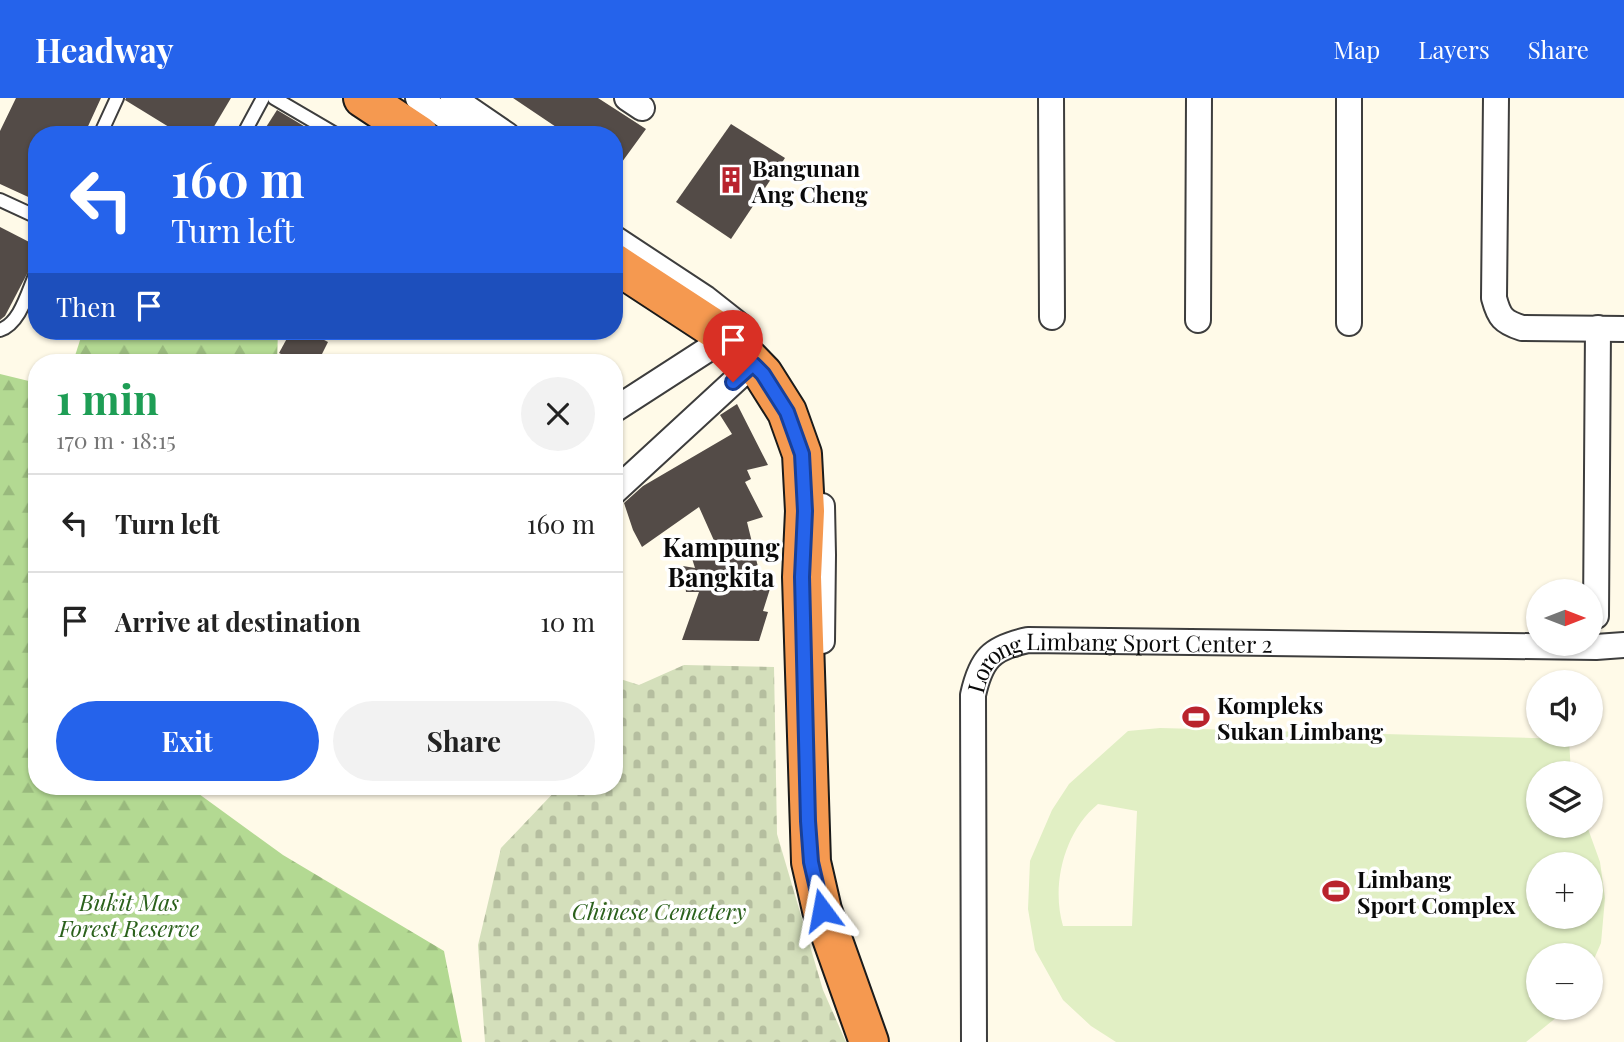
<!DOCTYPE html>
<html lang="en">
<head>
<meta charset="utf-8">
<style>
  body { margin:0; font-family:"Playfair Display",serif; background:#f2f2f2; color:#222; height:100vh; display:flex; flex-direction:column; font-size:26px; white-space:nowrap }
  * { box-sizing:border-box; margin:0 }
  p { font-size:23px; color:#767676 }
  .icon { flex:none; width:38px; height:38px; fill:none; stroke:currentColor; stroke-width:2; stroke-linecap:round; stroke-linejoin:round }
  .map { position:relative; flex:1; overflow:hidden }
  .side { position:absolute; left:28px; top:256px; width:595px; height:441px; display:flex; flex-direction:column; background:#fff; border-radius:28px; box-shadow:0 2px 5px #0004 }
  .side>* { flex:none }
  .banner { position:absolute; left:28px; top:28px; width:595px; height:214px; border-radius:28px; box-shadow:0 2px 5px #0004; background:#2563eb; color:#fff; overflow:hidden }
  .needle { width:46px; rotate:90deg }
  .controls { position:absolute; left:1526px; top:481px; display:grid; gap:14px }
  .controls a { display:grid; place-items:center; width:77px; height:77px; border-radius:50%; background:#fff; box-shadow:0 2px 5px #0004; font-size:35px }
  .pin { position:absolute; display:grid; place-items:center; width:60px; height:60px; color:#fff; margin:-72px -30px; border-radius:50% 50% 50% 0; rotate:-45deg; box-shadow:0 0 7px #0007 }
  .pin .icon { rotate:45deg }
  .me { position:absolute; width:77px; margin:-38px; rotate:347deg; stroke-linejoin:round; filter:drop-shadow(0 0 5px #0008) }
  .turn { display:flex; align-items:center; gap:24px; height:147px; padding:0 28px; font-size:32px }
  .turn .icon { width:91px; height:91px; stroke-width:2.5 }
  .turn b { display:block; font-size:49px; line-height:60px }
  .then { display:flex; align-items:center; height:66px; padding:0 28px; background:#0003; gap:14px; font-size:26px }
  .round { display:grid; place-items:center; flex:none; width:74px; height:74px; border-radius:37px; background:#f2f2f2 }
  .headline { display:flex; align-items:center; justify-content:space-between; height:119px; padding:0 28px }
  h1 { font-size:42px; font-weight:700; line-height:52px; color:#1e9e55 }
  .action { display:flex; gap:14px; margin-top:auto; padding:14px 28px }
  .action a { flex:1; height:80px; border-radius:42px; background:#2563eb; color:#fff; font-size:28px; font-weight:700; line-height:80px; text-align:center }
  .action a+a { background:#f2f2f2; color:#222 }
  ul { padding:0; list-style:none }
  li { display:flex; align-items:center; gap:21px; height:98px; padding:0 28px; border-top:2px solid #e0e0e0 }
  li div { flex:1 }
  li b { display:block; font-size:26px }
  li em { font-style:normal }
  header { display:flex; align-items:center; gap:42px; box-sizing:border-box; height:98px; padding:0 35px; background:#2563eb; color:#fff }
  header strong { font-size:33px }
  nav { display:flex; gap:38px; margin-inline-start:auto; font-size:24px }
  .map>svg:first-child { display:block }
</style>
</head>
<body>
<header>
<strong>Headway</strong>
<nav><a>Map</a><a>Layers</a><a>Share</a></nav>
</header>
<div class="map">
<svg width="1624" height="944" viewBox="0 0 1624 944">
  <defs>
    <pattern id="forest-firs" width="22" height="20" patternUnits="userSpaceOnUse" patternTransform="scale(1.75)"><rect width="22" height="20" fill="#b3d992"/><path d="M5 1l3.5 6h-7zM16 11l3.5 6h-7z" fill="#99b97d"/></pattern>
    <pattern id="cemetery-stones" width="16" height="16" patternUnits="userSpaceOnUse" patternTransform="scale(1.75)"><rect width="16" height="16" fill="#d4dfbb"/><path d="M2 7V4a2 2 0 0 1 4 0v3zM10 15v-3a2 2 0 0 1 4 0v3z" fill="#b5be9f"/></pattern>
  </defs>
  <rect width="100%" height="100%" fill="#fffae8"/>
  <!-- forest -->
  <g fill="url(#forest-firs)">
    <polygon points="83,233 278,233 277,264 73,264"/>
    <polygon points="0,276 37,285 37,688 188,688 283,757 444,853 462,944 0,944"/>
  </g>
  <!-- cemetery -->
  <polygon fill="url(#cemetery-stones)" points="684,567 774,569 777,736 823,892 846,944 485,944 478,847 501,750 560,688 614,688 614,579 639,587"/>
  <!-- pitch -->
  <path fill="#e1efc4" fill-rule="evenodd" d="M1160,630L1569,641L1571,675L1538,676V728H1587L1600,764L1605,800L1601,845L1591,868V858H1538V910H1565L1557,919L1526,944H1116L1091,928L1063,902L1035,852L1028,811L1030,763L1052,712L1069,686L1128,633ZM1098,706L1137,713L1132,828H1063C1051,787 1064,734 1098,706ZM1538,766H1591V819H1538Z"/>
  <!-- building -->
  <g fill="#534b47">
    <polygon points="16,0 101,0 84,37 37,37 37,103 0,86 0,33"/>
    <polygon points="126,0 231,0 209,37 182,37 125,2"/>
    <polygon points="513,0 598,0 646,31 614,75 614,37 568,37"/>
    <polygon points="277,12 319,37 261,37"/>
    <polygon points="731,26 785,60 731,141 676,104"/>
    <polygon points="0,129 37,148 37,157 5,218 0,222"/>
    <polygon points="291,233 307,233 328,244 318,264 297,264 279,255"/>
    <polygon points="737,306 768,367 747,372 751,381 745,384 763,419 747,424 760,477 775,475 763,513 768,514 759,543 682,542 699,494 686,494 683,468 695,470 690,454 716,447 699,409 642,449 633,432 624,405 643,388 732,336 720,317"/>
  </g>
  <g fill="none" stroke-linecap="round" stroke-linejoin="round">
    <defs>
      <g id="lane">
        <polyline points="274,0 337,37"/>
        <polyline points="100,37 117,0"/>
        <polyline points="243,37 263,0"/>
        <polyline points="0,102 37,119"/>
        <path d="M0,232C21,225 28,192 37,173"/>
      </g>
      <g id="street">
        <polyline points="418,0 473,37"/>
        <polyline points="453,0 507,37"/>
        <polyline points="627,0 642,10"/>
        <polyline points="1051,0 1052,219"/>
        <polyline points="1349,0 1349,225"/>
        <path d="M1496,0L1494,200C1499,219 1503,224 1522,230L1624,231"/>
        <polyline points="614,140 705,200 743,230"/>
        <polyline points="1198,222 1199,0"/>
        <polyline points="614,312 727,239"/>
        <polyline points="614,394 753,266"/>
        <polyline points="1596,518 1598,230"/>
        <polyline points="822,543 823,457 822,408"/>
        <path id="s1" d="M974,944L973,597C981,561 991,550 1028,542L1596,549L1624,547"/>
      </g>
      <g id="highway">
        <polyline points="363,0 419,37"/>
        <polyline points="614,165 727,239 763,276 787,314 802,356 805,413 802,479 811,764 822,812 869,944"/>
      </g>
    </defs>
    <!-- lane casing -->
    <use href="#lane" stroke="#3d3d3d" stroke-width="16"/>
    <!-- street casing -->
    <use href="#street" stroke="#3d3d3d" stroke-width="28"/>
    <!-- highway casing -->
    <use href="#highway" stroke="#1b1b1b" stroke-width="42"/>
    <!-- lane -->
    <use href="#lane" stroke="#fff" stroke-width="12"/>
    <!-- street -->
    <use href="#street" stroke="#fff" stroke-width="24"/>
    <!-- highway -->
    <use href="#highway" stroke="#f59950" stroke-width="38"/>
  </g>
  <g fill="none" stroke-linecap="round" stroke-linejoin="round">
    <defs>
      <polyline id="route" points="733,284 753,266 763,276 787,314 802,356 805,413 802,479 808,723 811,764 822,812"/>
    </defs>
    <!-- route casing -->
    <use href="#route" stroke="#184099" stroke-width="18"/>
    <!-- route -->
    <use href="#route" stroke="#2563eb" stroke-width="12"/>
  </g>
  <!-- icons -->
  <defs>
    <symbol id="building-bare" viewBox="-9 -9 18 18"><path d="M-4-6H4V6H1V3H-1V6H-4ZM-2.5-4.3h1.7v1.8h-1.7ZM.8-4.3h1.7v1.8H.8ZM-2.5-1h1.7V.8h-1.7ZM.8-1h1.7V.8H.8Z" fill="#b9232d" stroke="#fff" stroke-width="2.5" paint-order="stroke"/></symbol>
    <symbol id="stadium-bare" viewBox="-9 -9 18 18"><path d="M0-5a6.5 5 0 1 0 0 10a6.5 5 0 1 0 0-10ZM-3.5-1.8h7v3.6h-7Z" fill="#b9232d" stroke="#fff" stroke-width="2.5" paint-order="stroke"/></symbol>
  </defs>
  <g fill-rule="evenodd">
    <use href="#building-bare" x="712" y="63" width="38" height="38"/>
    <use href="#stadium-bare" x="1177" y="600" width="38" height="38"/>
    <use href="#stadium-bare" x="1317" y="774" width="38" height="38"/>
  </g>
  <g text-anchor="middle" dominant-baseline="central" stroke-width="7" stroke-linejoin="round" paint-order="stroke">
    <!-- poi labels -->
    <g font-size="23" font-weight="bold" fill="#0a0a0a" stroke="#fff" text-anchor="start">
      <text x="752" y="69">Bangunan<tspan x="752" dy="26">Ang Cheng</tspan></text>
      <text x="1217" y="606">Kompleks<tspan x="1217" dy="26">Sukan Limbang</tspan></text>
      <text x="1357" y="780">Limbang<tspan x="1357" dy="26">Sport Complex</tspan></text>
    </g>
    <!-- street labels -->
    <g font-size="23" fill="#0a0a0a" stroke="#fff">
      <text stroke="none"><textPath href="#s1" startOffset="513">Lorong Limbang Sport Center 2</textPath></text>
    </g>
    <!-- park labels -->
    <g font-size="23" font-style="italic" fill="#2b611c" stroke="#fff">
      <text x="129" y="803">Bukit Mas<tspan x="129" dy="26">Forest Reserve</tspan></text>
      <text x="659" y="812">Chinese Cemetery</text>
    </g>
    <!-- quarter labels -->
    <g font-size="26" font-weight="bold" fill="#0a0a0a" stroke="#fff">
      <text x="721" y="448">Kampung<tspan x="721" dy="30">Bangkita</tspan></text>
    </g>
  </g>
</svg>
<div class="controls">
<a><svg class="needle" viewBox="-14 -14 28 28"><path d="M0-13l5 13h-10z" fill="#e53935"/><path d="M0 13l5-13h-10z" fill="#767676"/></svg></a>
<a><svg class="icon" aria-label="sound" viewBox="0 0 24 24"><path d="M4 9h4l5-4v14l-5-4H4zM17 9q2 3 0 6"/></svg></a>
<a><svg class="icon" aria-label="layers" viewBox="0 0 24 24"><path d="M12 4l9 5-9 5-9-5zM3 14l9 5 9-5"/></svg></a>
<a>+</a>
<a>−</a>
</div>
<div class="pin" style="left:733px;top:284px;background:#d93025"><svg class="icon" aria-label="arrive" viewBox="0 0 24 24"><path d="M6 21V4h12l-3 4 3 4H6"/></svg></div>
<svg class="me" style="left:822px;top:812px" viewBox="-20 -20 40 40"><path d="M0-17L14 15 0 8-14 15z" fill="#2563eb" stroke="#fff" stroke-width="4"/></svg>
<div class="banner">
<div class="turn"><svg class="icon" aria-label="left" viewBox="0 0 24 24"><path d="M17 20v-9H6M10 6l-5 5 5 5"/></svg><div><b>160 m</b>Turn left</div></div>
<div class="then">Then<svg class="icon" aria-label="arrive" viewBox="0 0 24 24"><path d="M6 21V4h12l-3 4 3 4H6"/></svg></div>
</div>
<section class="side">
<div class="headline"><div><h1>1 min</h1><p>170 m · 18:15</p></div><a class="round"><svg class="icon" aria-label="close" viewBox="0 0 24 24"><path d="M6 6l12 12M18 6L6 18"/></svg></a></div>
<ul>
<li><svg class="icon" aria-label="left" viewBox="0 0 24 24"><path d="M17 20v-9H6M10 6l-5 5 5 5"/></svg><div><b>Turn left</b></div><em>160 m</em></li>
<li><svg class="icon" aria-label="arrive" viewBox="0 0 24 24"><path d="M6 21V4h12l-3 4 3 4H6"/></svg><div><b>Arrive at destination</b></div><em>10 m</em></li>
</ul>
<div class="action"><a>Exit</a><a>Share</a></div>
</section>
</div>
</body>
</html>
